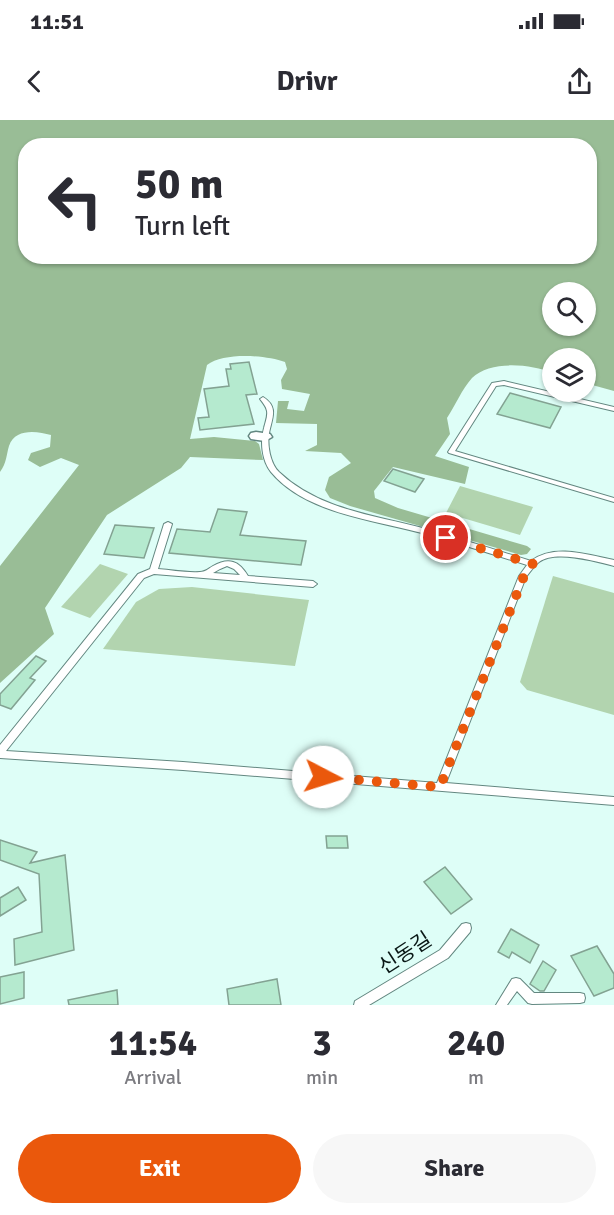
<!DOCTYPE html>
<html lang="en">
<head>
<meta charset="utf-8">
<style>
  body { margin:0; font-family:Signika,"Noto Sans KR",sans-serif; background:#f7f7f7; color:#2b2b33; height:100vh; display:flex; flex-direction:column; font-size:22px; white-space:nowrap }
  * { box-sizing:border-box; margin:0 }
  p { font-size:20px; color:#7c7c81 }
  .icon { flex:none; width:33px; height:33px; fill:none; stroke:currentColor; stroke-width:2; stroke-linecap:round; stroke-linejoin:round }
  .map { position:relative; height:885px; overflow:hidden }
  .details { display:flex; flex-direction:column; background:#fff; flex:1 }
  .details>* { flex:none }
  .top-card { position:absolute; left:18px; top:18px; width:579px; height:126px; border-radius:24px; box-shadow:0 2px 4px #0004; background:#fff; color:#2b2b33; overflow:hidden }
  .fabs { position:absolute; left:542px; top:162px; display:grid; gap:12px }
  .fabs a { display:grid; place-items:center; width:54px; height:54px; border-radius:50%; background:#fff; box-shadow:0 2px 4px #0004; font-size:30px }
  .pin { position:absolute; display:grid; place-items:center; width:51px; height:51px; color:#fff; margin:-26px; border:3px solid #fff; border-radius:50%; box-shadow:0 2px 6px #0007 }
  .me { position:absolute; width:66px; margin:-33px; rotate:95deg; stroke-linejoin:round; filter:drop-shadow(0 0 4px #0008) }
  .turn { display:flex; align-items:center; gap:21px; height:126px; padding:0 18px; font-size:27px }
  .turn .icon { width:78px; height:78px; stroke-width:2.5 }
  .turn b { display:block; font-size:42px; line-height:51px }
  .eta { display:flex; justify-content:space-evenly; align-items:center; height:102px; text-align:center }
  .eta b { font-size:36px; font-weight:700; line-height:42px }
  .button { display:flex; gap:12px; margin-top:auto; padding:12px 18px }
  .button a { flex:1; height:69px; border-radius:36px; background:#ea580c; color:#fff; font-size:24px; font-weight:700; line-height:69px; text-align:center }
  .button a+a { background:#f7f7f7; color:#2b2b33 }
  .status { display:flex; justify-content:space-between; align-items:center; height:42px; padding:0 30px; background:#fff; direction:ltr }
  .status svg { height:16px; fill:currentColor }
  header { display:flex; justify-content:space-between; align-items:center; height:78px; padding:0 18px; background:#fff; font-size:27px; font-weight:700 }
  .map>svg:first-child { display:block }
</style>
</head>
<body>
<div class="status"><b>11:51</b><svg viewBox="0 0 49 12"><path d="M0 12V9h3v3zM5 12V6h3v6zM10 12V3h3v9zM15 12V0h3v12zM26 1h20v11H26zM47 4h2v5h-2z"/></svg></div>
<header><svg class="icon" aria-label="back" viewBox="0 0 24 24"><path d="M15 5l-7 7 7 7"/></svg>Drivr<svg class="icon" aria-label="share" viewBox="0 0 24 24"><path d="M12 15V3M7 8l5-5 5 5M5 13v7h14v-7"/></svg></header>
<div class="map">
<svg width="614" height="885" viewBox="0 0 614 885">
  <rect width="100%" height="100%" fill="#defef7"/>
  <!-- green -->
  <g fill="#b2d4af">
    <polygon points="460,366 533,387 520,415 446,393"/>
    <polygon points="100,444 128,454 90,498 61,487"/>
    <polygon points="553,456 614,473 614,595 527,570 520,562"/>
    <polygon points="192,467 309,480 295,546 103,529 136,482 159,469"/>
  </g>
  <!-- forest -->
  <path fill="#99bd96" fill-rule="evenodd" d="M0,0H614V271L585,263V238H552V253C531,244 490,240 472,258C462,269 455,286 447,298L450,314L435,336L469,347L465,364L393,347L374,371L375,378L398,388L527,426L531,429L527,434L521,435L350,386L330,378L325,370L329,357L351,343L341,333L305,331L317,325V304L276,303L278,281H289L287,289L304,291L310,274L282,269L281,260L287,249L285,242C265,235 224,232 207,245L190,319L214,317L255,321L259,324L263,340L190,337L181,348L107,395L45,488L54,514L0,563V446L79,345L61,338L40,347L28,340L31,333L50,327L51,315C37,311 15,308 9,326C6,336 7,342 0,352ZM26,26H590V136H26ZM552,172H585V206H552Z"/>
  <!-- building -->
  <g fill="#b5eacf" stroke="#83a292" stroke-width="1.5">
    <polygon points="249,242 257,274 246,275 254,304 200,310 198,298 209,297 204,269 229,266 226,249 231,249 230,244"/>
    <polygon points="510,273 561,287 550,308 497,294"/>
    <polygon points="393,349 424,359 415,372 384,361"/>
    <polygon points="218,389 247,392 240,415 306,421 301,445 169,433 177,409 210,412"/>
    <polygon points="115,405 154,408 144,438 104,434"/>
    <polygon points="36,536 46,541 30,558 35,560 11,589 0,585 0,574"/>
    <polygon points="326,716 347,716 348,728 327,728"/>
    <polygon points="0,720 37,732 30,743 65,735 74,830 15,845 14,819 42,812 39,754 0,740"/>
    <polygon points="445,747 472,779 451,794 424,762"/>
    <polygon points="18,767 26,780 0,796 0,778"/>
    <polygon points="511,809 539,825 530,843 512,832 509,838 498,832"/>
    <polygon points="597,826 614,854 614,868 594,876 571,836"/>
    <polygon points="543,841 556,850 544,871 540,871 530,864"/>
    <polygon points="24,852 24,878 0,884 0,857"/>
    <polygon points="277,859 281,885 229,885 227,869"/>
    <polygon points="117,870 118,885 69,885 68,880"/>
  </g>
  <g fill="none" stroke-linecap="round" stroke-linejoin="round">
    <defs>
      <g id="service">
        <polygon points="504,261 614,287 614,291 504,265 496,266 455,331 614,378 614,382 449,333 448,332 492,263"/>
        <path d="M263,277C279,287 272,298 269,313C267,325 270,343 279,352C319,390 375,395 426,409C461,419 496,430 531,441C554,423 589,435 614,440V446C595,441 555,430 539,442C534,446 530,452 526,457L446,663L614,677V685L183,650L0,638V625L138,454L150,449L164,404L168,402L172,404L158,449C171,450 186,453 200,452C205,452 208,449 213,446C229,437 239,441 248,456L313,461L317,464L313,467L154,454L144,458L6,631L183,642L437,663L519,456L527,445C492,434 457,423 422,413C373,400 305,393 271,352C262,341 260,322 264,308C265,303 268,297 267,291C266,286 263,283 260,279ZM227,446L234,449L240,455L213,453L220,449Z"/>
        <polygon points="466,803 470,804 471,808 470,812 448,838 369,885 354,885 355,881 440,830 462,804"/>
        <polygon points="516,858 520,859 534,873 580,873 584,874 585,878 584,882 580,883 532,884 528,883 517,871 507,885 496,885 512,859"/>
      </g>
      <polygon id="minor" points="256,312 270,314 272,317 265,321 251,319 249,316 251,313"/>
    </defs>
    <!-- service casing -->
    <use href="#service" stroke="#638780" stroke-width="2"/>
    <!-- minor casing -->
    <use href="#minor" stroke="#638780" stroke-width="3"/>
    <!-- service -->
    <use href="#service" fill="#fff" fill-rule="evenodd"/>
    <!-- minor -->
    <use href="#minor" fill="#fff" fill-rule="evenodd"/>
  </g>
  <g fill="none" stroke-linecap="round" stroke-linejoin="round">
    <!-- route -->
    <polyline stroke="#ea580c" stroke-width="10" stroke-dasharray="0 18" points="323,657 440,667 524,456 533,444 446,418"/>
  </g>
  <g text-anchor="middle" dominant-baseline="central" stroke-width="6" stroke-linejoin="round" paint-order="stroke">
    <!-- near-street labels -->
    <g font-size="21" fill="#091715" stroke="#defef7">
      <text transform="translate(405 833) rotate(-33)">신동길</text>
    </g>
  </g>
</svg>
<div class="fabs">
<a><svg class="icon" aria-label="search" viewBox="0 0 24 24"><circle cx="10" cy="10" r="6"/><path d="M15 15l6 6"/></svg></a>
<a><svg class="icon" aria-label="layers" viewBox="0 0 24 24"><path d="M12 4l9 5-9 5-9-5zM3 14l9 5 9-5"/></svg></a>
</div>
<div class="pin" style="left:446px;top:418px;background:#d93025"><svg class="icon" aria-label="arrive" viewBox="0 0 24 24"><path d="M6 21V4h12l-3 4 3 4H6"/></svg></div>
<svg class="me" style="left:323px;top:657px" viewBox="-20 -20 40 40"><circle r="19" fill="#fff"/><path d="M0-13L10 11 0 6-10 11z" fill="#ea580c"/></svg>
<div class="top-card">
<div class="turn"><svg class="icon" aria-label="left" viewBox="0 0 24 24"><path d="M17 20v-9H6M10 6l-5 5 5 5"/></svg><div><b>50 m</b>Turn left</div></div>
</div>
</div>
<section class="details">
<div class="eta">
<div><b>11:54</b><p>Arrival</p></div>
<div><b>3</b><p>min</p></div>
<div><b>240</b><p>m</p></div>
</div>
<div class="button"><a>Exit</a><a>Share</a></div>
</section>
</body>
</html>
